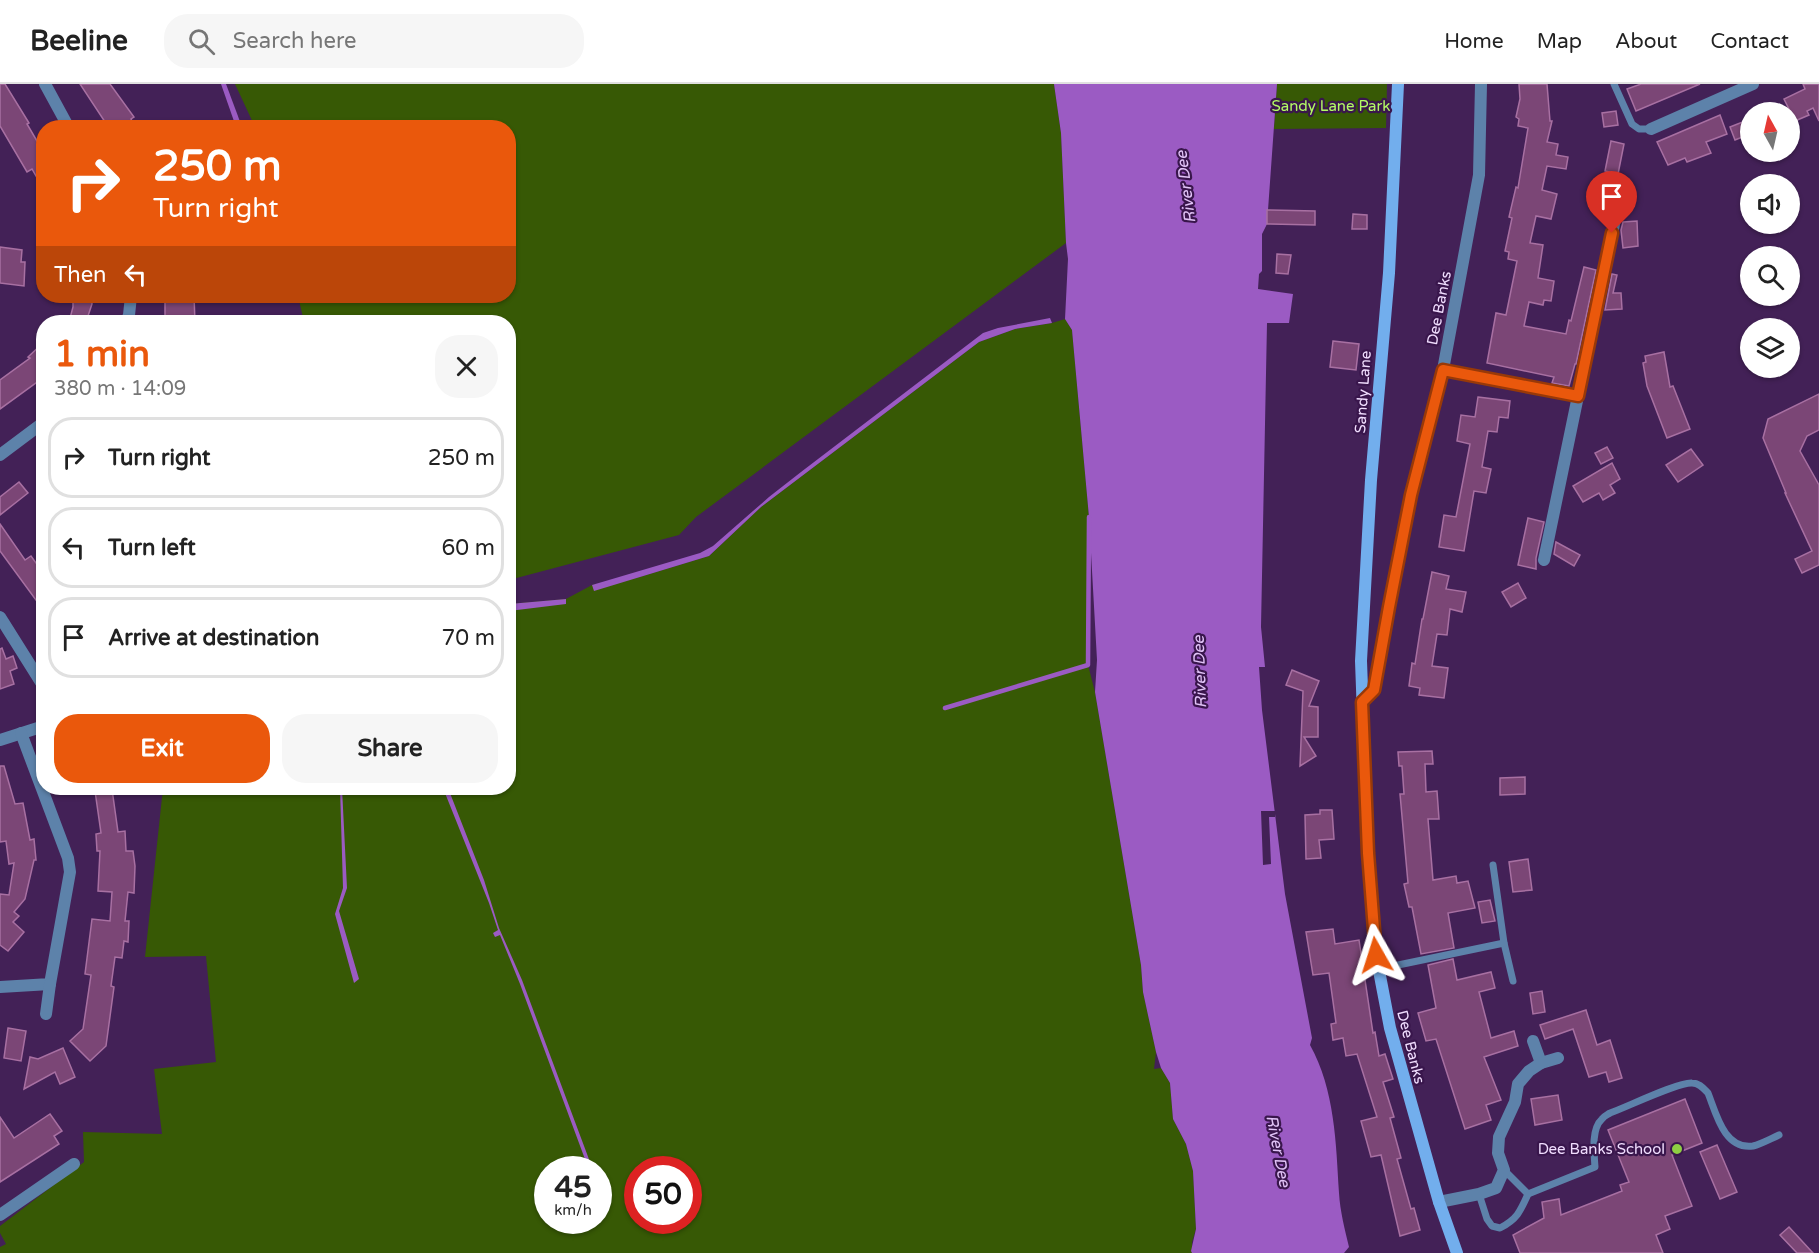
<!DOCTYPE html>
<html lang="en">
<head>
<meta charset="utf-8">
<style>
  body { margin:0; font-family:"Varela Round",sans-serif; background:#f6f6f6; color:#222; height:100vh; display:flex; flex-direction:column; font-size:22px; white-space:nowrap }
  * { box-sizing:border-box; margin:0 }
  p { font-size:20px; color:#767676 }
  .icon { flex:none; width:33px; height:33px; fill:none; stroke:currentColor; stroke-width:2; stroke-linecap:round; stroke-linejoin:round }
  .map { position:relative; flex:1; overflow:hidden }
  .panel { position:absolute; left:36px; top:231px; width:480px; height:480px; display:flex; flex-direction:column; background:#fff; border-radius:24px; box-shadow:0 2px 4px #0004 }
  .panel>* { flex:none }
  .hud { position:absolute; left:36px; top:36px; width:480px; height:183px; border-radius:24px; box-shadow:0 2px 4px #0004; background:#ea580c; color:#fff; overflow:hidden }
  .needle { width:39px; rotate:352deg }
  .controls { position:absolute; left:1740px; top:18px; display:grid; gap:12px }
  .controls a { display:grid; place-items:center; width:60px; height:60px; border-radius:50%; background:#fff; box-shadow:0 2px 4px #0004; font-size:30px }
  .speed { position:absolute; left:534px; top:1072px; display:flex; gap:12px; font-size:30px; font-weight:700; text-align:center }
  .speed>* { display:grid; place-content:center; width:78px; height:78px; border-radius:50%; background:#fff; box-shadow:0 2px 4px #0004; line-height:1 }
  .speed small { font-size:15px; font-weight:400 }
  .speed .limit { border:9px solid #d22; background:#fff; color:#111 }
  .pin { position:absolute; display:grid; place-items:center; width:51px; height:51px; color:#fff; margin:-62px -26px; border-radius:50% 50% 50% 0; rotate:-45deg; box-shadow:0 0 6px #0007 }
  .pin .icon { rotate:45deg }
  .me { position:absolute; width:66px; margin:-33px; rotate:354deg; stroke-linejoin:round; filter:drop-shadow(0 0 4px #0008) }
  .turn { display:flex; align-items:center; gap:21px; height:126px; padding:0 18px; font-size:27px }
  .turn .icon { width:78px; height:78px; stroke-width:2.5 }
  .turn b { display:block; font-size:42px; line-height:51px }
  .then { display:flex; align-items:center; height:57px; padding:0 18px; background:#0003; gap:12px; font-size:22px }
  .round { display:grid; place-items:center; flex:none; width:63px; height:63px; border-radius:24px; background:#f6f6f6 }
  .head { display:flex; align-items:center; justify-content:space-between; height:102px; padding:0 18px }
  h1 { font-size:36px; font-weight:700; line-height:45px; color:#ea580c }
  .primary-button { display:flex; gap:12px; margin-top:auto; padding:12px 18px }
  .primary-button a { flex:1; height:69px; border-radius:24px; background:#ea580c; color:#fff; font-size:24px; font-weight:700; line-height:69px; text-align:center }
  .primary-button a+a { background:#f6f6f6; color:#222 }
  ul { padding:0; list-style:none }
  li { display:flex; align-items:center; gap:18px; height:81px; margin:0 12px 9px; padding:0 6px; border:3px solid #e0e0e0; border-radius:24px }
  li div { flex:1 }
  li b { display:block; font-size:22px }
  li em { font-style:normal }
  header { display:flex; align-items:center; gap:36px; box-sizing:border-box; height:84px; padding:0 30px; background:#fff; border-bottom:2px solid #e0e0e0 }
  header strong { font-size:28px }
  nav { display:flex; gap:33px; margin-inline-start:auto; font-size:21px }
  .search { width:420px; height:54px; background:#f6f6f6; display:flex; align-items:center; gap:15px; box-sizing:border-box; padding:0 21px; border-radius:24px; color:#767676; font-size:22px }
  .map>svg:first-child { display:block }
</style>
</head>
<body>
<header>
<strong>Beeline</strong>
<div class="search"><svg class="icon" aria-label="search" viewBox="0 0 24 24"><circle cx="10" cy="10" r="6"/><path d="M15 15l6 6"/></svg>Search here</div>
<nav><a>Home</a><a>Map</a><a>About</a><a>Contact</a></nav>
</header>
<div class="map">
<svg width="1819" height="1169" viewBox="0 0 1819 1169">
  <rect width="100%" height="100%" fill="#432157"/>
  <!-- green -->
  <g fill="#375905" fill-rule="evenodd">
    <polygon points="235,0 1054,0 1061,49 1066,159 696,433 679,451 509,496 508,238 304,238 298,212 508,212 508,44 255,43"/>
    <polygon points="1277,0 1387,0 1386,44 1274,45"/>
    <path d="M1065,235L1072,246L1089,433L1088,581L1095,608L1141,881L1143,908L1156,968L1154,985L1161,984L1170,999L1173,1035L1186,1060L1193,1087L1196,1145L1192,1158V1169H0V1163L6,1160L0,1149V1142L84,1078L83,1048L162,1050L154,985L216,978L206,872L145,873L163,704H508L509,520L566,515L592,501L636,494L709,472L761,423L979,258L1015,245L1052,239ZM548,1086H598V1137H548ZM638,1086H688V1137H638Z"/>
  </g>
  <!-- water -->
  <g fill="#9b5bc3">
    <polygon points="221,0 226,0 242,43 236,43"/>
    <path d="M1054,0H1277L1267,140L1262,150V187L1259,190L1258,205L1293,210L1289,239H1267L1261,543L1265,583H1259L1262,626L1285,810L1312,954L1310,961C1335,1006 1336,1059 1339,1109C1340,1127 1345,1146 1349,1163L1344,1169H1192L1191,1167L1196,1145L1193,1087L1186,1060L1173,1035L1170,999L1161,984L1156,968L1143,908L1141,881L1095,608L1097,576L1089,433L1072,246L1065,235L1068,175L1066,159L1061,49Z"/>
    <polygon points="1050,234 1052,239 1015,245 979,258 761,423 709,472 594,507 592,501 700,469 713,462 769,413 801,388 983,249 998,244"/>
    <polygon points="566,515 566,520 509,527 509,520"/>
    <polygon points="340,704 342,704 347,804 339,827 359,895 354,899 335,830 343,804"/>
    <polygon points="443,704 448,704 484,796 499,844 522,896 593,1086 589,1086 520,900 500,851 495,853 493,849 498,846 489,819"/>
  </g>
  <!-- pier -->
  <polygon fill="#432157" points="1261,727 1275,727 1275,733 1269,733 1271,780 1263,781"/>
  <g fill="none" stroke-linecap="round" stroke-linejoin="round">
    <!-- stream -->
    <polyline stroke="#9b5bc3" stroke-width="4.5" points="945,624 1088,581 1089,433"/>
  </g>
  <!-- building -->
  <g fill="#7b4676" stroke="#a870a2" stroke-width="1.5">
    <polygon points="0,0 5,0 29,39 27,40 44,69 44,106 32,85 27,88 0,42"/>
    <polygon points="80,0 110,0 134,33 131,35 136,44 109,44"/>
    <polygon points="1519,0 1547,0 1550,37 1552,37 1547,58 1558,60 1556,71 1568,73 1566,85 1547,82 1542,106 1557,110 1551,135 1536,132 1530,159 1543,161 1538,194 1554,197 1551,217 1544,216 1543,221 1529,218 1524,242 1566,250 1569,236 1571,237 1584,183 1596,186 1576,280 1575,280 1569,302 1552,299 1554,293 1487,279 1496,229 1506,231 1517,177 1508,175 1509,168 1505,167 1512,134 1509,133 1516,103 1518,104 1528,44 1518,42 1519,35 1516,33 1520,15"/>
    <polygon points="1641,0 1700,0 1636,27 1627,5"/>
    <polygon points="1803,0 1819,0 1819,37 1813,24 1807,27 1809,31 1795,37 1784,15 1805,5"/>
    <polygon points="1616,27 1618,41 1604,43 1602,29"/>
    <polygon points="1720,31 1727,50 1706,58 1711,69 1687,78 1685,74 1668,81 1657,58"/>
    <polygon points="1750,35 1750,50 1735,56 1730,43"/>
    <polygon points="1611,57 1624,60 1618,90 1605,87"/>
    <polygon points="1267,126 1315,127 1315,141 1267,140"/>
    <polygon points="1353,130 1367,131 1367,145 1352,145"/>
    <polygon points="1637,137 1638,162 1623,164 1621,146 1623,138"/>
    <polygon points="0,163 22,166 21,178 25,178 24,202 0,199"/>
    <polygon points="1277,170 1291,171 1288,190 1276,189"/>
    <polygon points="1612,190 1617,191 1613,209 1621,209 1622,225 1605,226"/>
    <polygon points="73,212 91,212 92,220 86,238 69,238 73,223"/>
    <polygon points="165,212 194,212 195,238 165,238"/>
    <polygon points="1333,257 1359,260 1356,286 1330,283"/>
    <polygon points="44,258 44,293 0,325 0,296 30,274 28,273"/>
    <polygon points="1664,268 1670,303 1673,302 1690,345 1667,354 1647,302 1643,279 1646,278 1645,272"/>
    <polygon points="1819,310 1819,346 1807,352 1800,367 1819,401 1819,481 1802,489 1795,475 1812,467 1785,409 1786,409 1763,354 1768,335"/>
    <polygon points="1478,313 1510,317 1508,334 1499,333 1497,348 1488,347 1482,383 1491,385 1486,409 1474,407 1464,467 1439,463 1444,431 1456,433 1470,360 1457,357 1461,331 1475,333"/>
    <polygon points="1607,363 1613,374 1601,380 1595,369"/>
    <polygon points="1691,365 1703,381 1678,398 1666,381"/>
    <polygon points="1612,379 1620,395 1610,401 1615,409 1603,416 1599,409 1583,418 1573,402"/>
    <polygon points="19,398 28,409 0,431 0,413"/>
    <polygon points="1528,434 1544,438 1536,474 1536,485 1518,481"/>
    <polygon points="0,440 25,476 31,472 44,490 44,527 0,467"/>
    <polygon points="1556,458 1580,471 1574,482 1554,470"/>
    <polygon points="1432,488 1449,492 1446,505 1466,508 1462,528 1450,525 1447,551 1437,550 1432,582 1448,584 1444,614 1419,611 1420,604 1409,602 1412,579 1415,580 1422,535 1423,535"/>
    <polygon points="1518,499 1526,514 1511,523 1502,508"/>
    <polygon points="2,564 6,575 13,572 17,584 10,587 14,600 0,605 0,565"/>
    <polygon points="1292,586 1319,597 1309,622 1318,623 1318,653 1304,653 1316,672 1300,682 1303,607 1286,601"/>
    <polygon points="1432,667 1433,680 1425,680 1426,708 1437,707 1439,735 1428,735 1433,796 1456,792 1457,799 1468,797 1475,824 1448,829 1454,864 1421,870 1412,823 1409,823 1404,800 1408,799 1400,710 1404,710 1402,682 1399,682 1398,668"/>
    <polygon points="0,682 4,682 15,720 23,719 30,756 34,755 36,776 34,776 25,815 14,828 19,832 13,838 24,848 8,867 0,861 0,810 9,811 14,779 9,780 6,757 0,758"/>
    <polygon points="1525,693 1525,710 1500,711 1500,694"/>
    <polygon points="112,705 118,748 125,747 126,767 133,767 135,782 134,809 128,808 125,837 129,837 128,858 124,857 122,874 115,873 111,902 114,903 106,962 90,977 70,957 83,945 91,891 85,890 92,835 110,837 112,808 98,807 100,767 97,767 96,750 101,749 95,707"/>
    <polygon points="1320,726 1332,726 1334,755 1319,756 1321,774 1306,775 1305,731 1320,730"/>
    <polygon points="1528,775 1532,806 1513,808 1509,778"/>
    <polygon points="1490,816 1495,837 1482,839 1478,818"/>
    <polygon points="1333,845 1335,860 1359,856 1373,949 1375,948 1379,972 1385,970 1393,995 1383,998 1394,1033 1390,1034 1401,1074 1397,1075 1411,1125 1414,1124 1420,1146 1400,1152 1381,1071 1371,1073 1361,1037 1377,1033 1357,970 1346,972 1343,954 1333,956 1331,940 1336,939 1329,889 1313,891 1306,848"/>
    <polygon points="1453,875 1457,896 1491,888 1495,904 1479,908 1491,954 1514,947 1518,962 1484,973 1501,1016 1486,1021 1491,1036 1465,1045 1436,955 1426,957 1418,929 1436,924 1428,881"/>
    <polygon points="1542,907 1545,928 1533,930 1530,909"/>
    <polygon points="1586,926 1597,961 1610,956 1622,994 1609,998 1606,988 1589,993 1573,945 1545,955 1540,941"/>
    <polygon points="8,944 26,947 21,977 4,974"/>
    <polygon points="63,964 75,993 60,1000 55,988 24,1005 30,973 38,975"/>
    <polygon points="1558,1011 1562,1036 1535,1041 1531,1015"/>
    <polygon points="1685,1015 1702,1059 1672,1071 1692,1122 1665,1132 1670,1145 1656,1151 1663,1169 1520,1169 1513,1151 1544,1134 1542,1118 1559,1115 1561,1131 1622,1107 1620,1101 1629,1098 1608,1046"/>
    <polygon points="50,1030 62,1047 54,1052 59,1060 0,1098 0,1033 14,1054"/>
    <polygon points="1717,1061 1737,1108 1720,1115 1700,1068"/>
    <polygon points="1789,1143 1813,1169 1797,1169 1780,1151"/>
  </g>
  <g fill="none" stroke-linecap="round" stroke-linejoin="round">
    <!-- service -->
    <g stroke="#5d82aa" stroke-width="7">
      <polyline points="1614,0 1632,40 1639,45 1651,45"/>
      <polyline points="1504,859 1513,897"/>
      <polyline points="1379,885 1504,859 1493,781"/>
      <polyline points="1504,1086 1528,1110"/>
      <path d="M1479,1110L1487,1135L1492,1142L1500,1144C1517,1135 1520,1128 1528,1110L1595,1083C1594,1069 1591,1045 1602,1035C1604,1032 1607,1031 1610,1029C1627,1023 1678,998 1692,999C1699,999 1703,1004 1708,1009C1716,1029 1724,1066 1753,1062C1761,1060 1770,1055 1779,1051"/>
    </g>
    <!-- minor -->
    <g stroke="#5d82aa" stroke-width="12">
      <polyline points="45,0 69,44"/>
      <polyline points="1651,45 1753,0"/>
      <polyline points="126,238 129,231 131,212"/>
      <polyline points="1443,286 1578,312 1544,476"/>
      <polyline points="1578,312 1622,102"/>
      <polyline points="0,371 44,338"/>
      <polyline points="0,533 44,603"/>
      <polyline points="1362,618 1374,606 1389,523 1411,412 1443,286 1479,91 1481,0"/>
      <polyline points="0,656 44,642"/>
      <polyline points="0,903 50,900 70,788 68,774 21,649"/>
      <polyline points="46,930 50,900"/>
      <polyline points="1533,957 1541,979"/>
      <polyline points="1439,1118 1479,1110 1496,1104 1504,1086 1498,1069 1499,1053 1515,1018 1518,1000 1529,987 1541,979 1558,974"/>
      <polyline points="0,1131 74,1080"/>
    </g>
    <!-- secondary -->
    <polyline stroke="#72aeed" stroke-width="12" points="1398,0 1389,189 1371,396 1361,577 1368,769 1376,871 1390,944 1439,1118 1457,1169"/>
  </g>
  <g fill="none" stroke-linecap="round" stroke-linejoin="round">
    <defs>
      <polyline id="route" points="1376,871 1368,769 1362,618 1374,606 1389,523 1411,411 1443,286 1578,312 1612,149"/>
    </defs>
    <!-- route casing -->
    <use href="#route" stroke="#983908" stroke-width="15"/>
    <!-- route -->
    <use href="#route" stroke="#ea580c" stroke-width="10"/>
  </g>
  <!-- markers -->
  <circle fill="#8ece43" stroke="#39164c" stroke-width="2" cx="1677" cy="1065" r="6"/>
  <g text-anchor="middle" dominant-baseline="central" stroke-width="4.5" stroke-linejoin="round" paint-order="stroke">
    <!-- park labels -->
    <g font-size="15" fill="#b3fb65" stroke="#39164c">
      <text x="1331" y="22">Sandy Lane Park</text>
    </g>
    <!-- street labels -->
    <g font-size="15" fill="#f0ddfe" stroke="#39164c">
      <text transform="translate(1439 224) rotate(-79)">Dee Banks</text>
      <text transform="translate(1363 308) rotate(-86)">Sandy Lane</text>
      <text transform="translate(1411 963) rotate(76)">Dee Banks</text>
    </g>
    <!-- poi labels -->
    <g font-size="15" fill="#f0ddfe" stroke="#39164c" text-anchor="end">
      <text x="1665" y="1065">Dee Banks School</text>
    </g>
    <!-- water labels -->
    <g font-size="16" font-style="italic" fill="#e1c3f7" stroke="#39164c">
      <text transform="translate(1186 103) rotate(-97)">River Dee</text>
      <text transform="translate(1200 588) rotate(-92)">River Dee</text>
      <text transform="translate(1278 1067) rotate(79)">River Dee</text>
    </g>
  </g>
</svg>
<div class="controls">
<a><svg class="needle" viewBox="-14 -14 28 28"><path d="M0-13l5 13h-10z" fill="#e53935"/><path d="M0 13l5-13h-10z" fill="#767676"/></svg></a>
<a><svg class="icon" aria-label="sound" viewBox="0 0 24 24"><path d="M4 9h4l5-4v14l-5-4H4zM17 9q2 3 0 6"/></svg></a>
<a><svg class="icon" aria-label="search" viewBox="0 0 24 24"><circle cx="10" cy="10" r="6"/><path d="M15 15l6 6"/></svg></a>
<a><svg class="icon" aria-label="layers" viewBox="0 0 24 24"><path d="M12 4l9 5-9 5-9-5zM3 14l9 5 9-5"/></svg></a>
</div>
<div class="speed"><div>45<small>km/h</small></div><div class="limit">50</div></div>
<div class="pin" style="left:1612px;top:149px;background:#d93025"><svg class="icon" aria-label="arrive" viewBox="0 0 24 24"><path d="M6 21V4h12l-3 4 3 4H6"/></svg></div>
<svg class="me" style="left:1376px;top:871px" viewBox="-20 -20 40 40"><path d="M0-17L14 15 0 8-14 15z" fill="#ea580c" stroke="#fff" stroke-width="4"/></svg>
<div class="hud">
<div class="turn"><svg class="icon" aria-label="right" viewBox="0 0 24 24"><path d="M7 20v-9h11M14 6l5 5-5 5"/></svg><div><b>250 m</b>Turn right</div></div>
<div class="then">Then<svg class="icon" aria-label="left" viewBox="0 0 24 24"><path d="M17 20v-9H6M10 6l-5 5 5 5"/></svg></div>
</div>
<section class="panel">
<div class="head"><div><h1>1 min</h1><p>380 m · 14:09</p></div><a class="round"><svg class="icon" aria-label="close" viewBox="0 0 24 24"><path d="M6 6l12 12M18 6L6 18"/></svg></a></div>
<ul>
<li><svg class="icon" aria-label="right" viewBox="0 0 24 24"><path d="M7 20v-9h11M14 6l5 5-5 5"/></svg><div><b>Turn right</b></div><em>250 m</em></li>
<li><svg class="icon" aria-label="left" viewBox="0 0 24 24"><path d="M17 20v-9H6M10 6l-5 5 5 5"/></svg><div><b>Turn left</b></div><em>60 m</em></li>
<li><svg class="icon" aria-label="arrive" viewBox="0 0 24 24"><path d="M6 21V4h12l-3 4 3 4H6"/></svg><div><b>Arrive at destination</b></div><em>70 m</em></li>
</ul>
<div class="primary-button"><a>Exit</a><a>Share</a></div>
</section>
</div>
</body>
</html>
